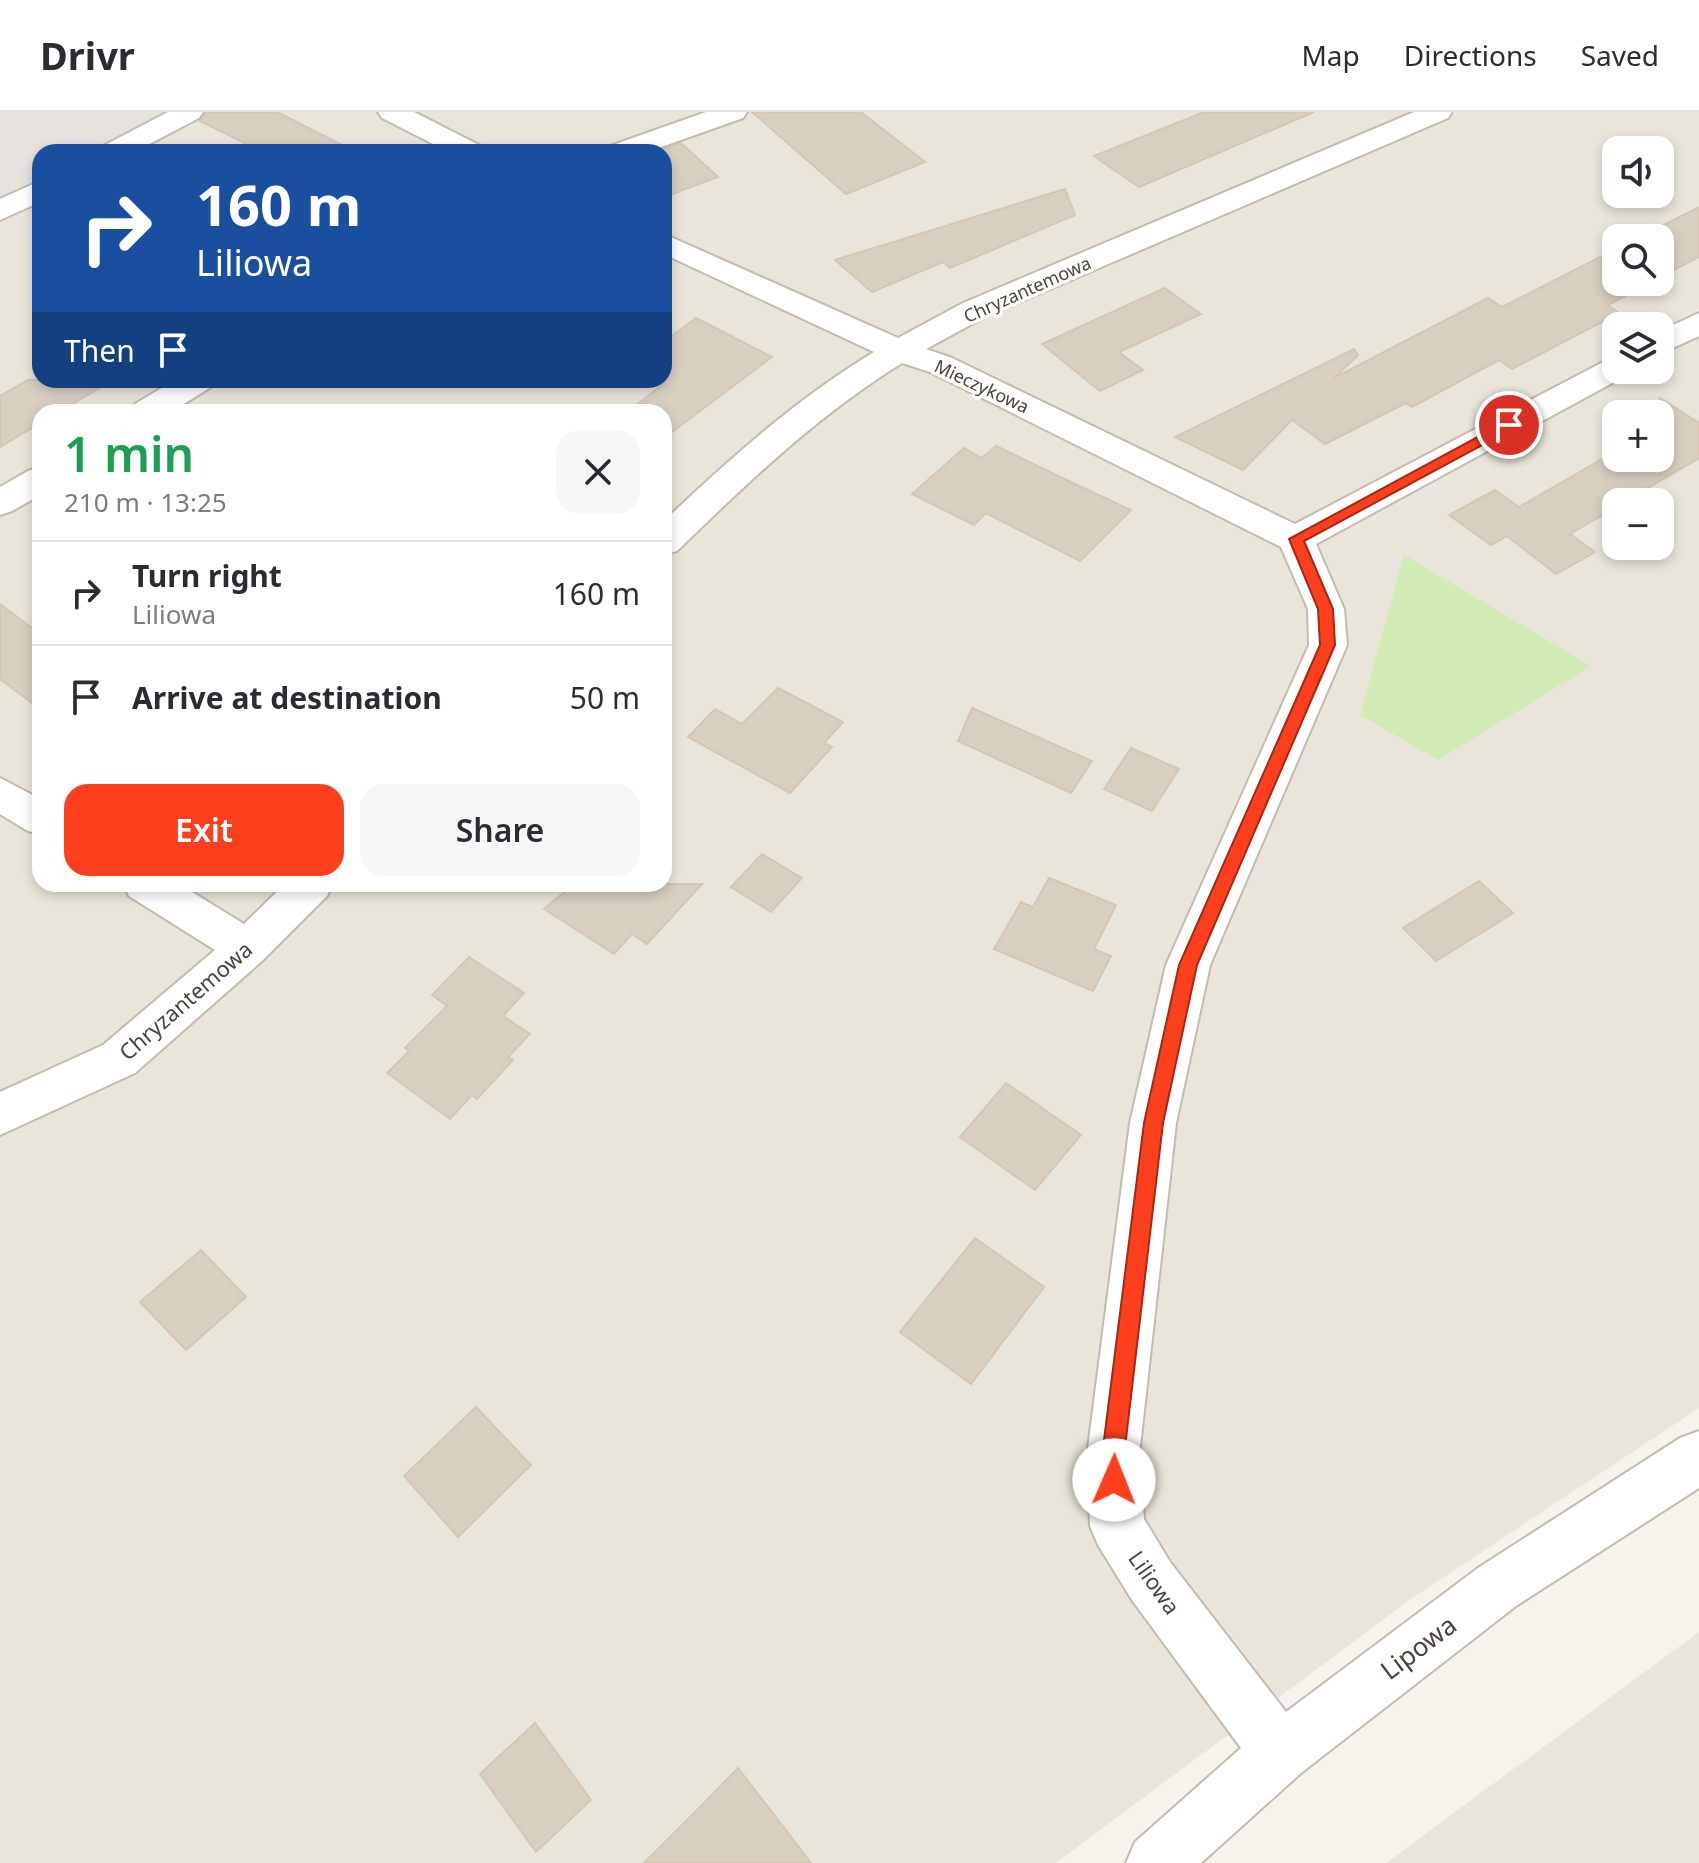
<!DOCTYPE html>
<html lang="en">
<head>
<meta charset="utf-8">
<style>
  body { margin:0; font-family:"Noto Sans",sans-serif; background:#f7f7f7; color:#2b2b33; height:100vh; display:flex; flex-direction:column; font-size:30px; white-space:nowrap }
  * { box-sizing:border-box; margin:0 }
  p { font-size:26px; color:#7c7c81 }
  .icon { flex:none; width:44px; height:44px; fill:none; stroke:currentColor; stroke-width:2; stroke-linecap:round; stroke-linejoin:round }
  .map { position:relative; flex:1; overflow:hidden }
  .details { position:absolute; left:32px; top:292px; width:640px; height:488px; display:flex; flex-direction:column; background:#fff; border-radius:24px; box-shadow:0 4px 12px #0003 }
  .details>* { flex:none }
  .banner { position:absolute; left:32px; top:32px; width:640px; height:244px; border-radius:24px; box-shadow:0 4px 12px #0003; background:#1a4fa0; color:#fff; overflow:hidden }
  .controls { position:absolute; left:1602px; top:24px; display:grid; gap:16px }
  .controls a { display:grid; place-items:center; width:72px; height:72px; border-radius:16px; background:#fff; box-shadow:0 4px 12px #0003; font-size:40px }
  .pin { position:absolute; display:grid; place-items:center; width:68px; height:68px; color:#fff; margin:-34px; border:4px solid #fff; border-radius:50%; box-shadow:0 2px 8px #0007 }
  .me { position:absolute; width:88px; margin:-44px; rotate:1deg; stroke-linejoin:round; filter:drop-shadow(0 0 6px #0008) }
  .turn { display:flex; align-items:center; gap:28px; height:168px; padding:0 32px; font-size:36px }
  .turn .icon { width:104px; height:104px; stroke-width:2.5 }
  .turn b { display:block; font-size:56px; line-height:68px }
  .then { display:flex; align-items:center; height:76px; padding:0 32px; background:#0003; gap:16px; font-size:30px }
  .round { display:grid; place-items:center; flex:none; width:84px; height:84px; border-radius:24px; background:#f7f7f7 }
  .overview { display:flex; align-items:center; justify-content:space-between; height:136px; padding:0 32px }
  h1 { font-size:48px; font-weight:600; line-height:60px; color:#1e9e55 }
  .primary-button { display:flex; gap:16px; margin-top:auto; padding:16px 32px }
  .primary-button a { flex:1; height:92px; border-radius:24px; background:#fc3f1d; color:#fff; font-size:32px; font-weight:600; line-height:92px; text-align:center }
  .primary-button a+a { background:#f7f7f7; color:#2b2b33 }
  ul { padding:0; list-style:none }
  li { display:flex; align-items:center; gap:24px; height:104px; padding:0 32px; border-top:2px solid #e1e1e2 }
  li div { flex:1 }
  li b { display:block; font-size:30px }
  li em { font-style:normal }
  header { display:flex; align-items:center; gap:48px; box-sizing:border-box; height:112px; padding:0 40px; background:#fff; border-bottom:2px solid #e1e1e2 }
  header strong { font-size:38px }
  nav { display:flex; gap:44px; margin-inline-start:auto; font-size:28px }
  .map>svg:first-child { display:block }
</style>
</head>
<body>
<header>
<strong>Drivr</strong>
<nav><a>Map</a><a>Directions</a><a>Saved</a></nav>
</header>
<div class="map">
<svg width="1699" height="1751" viewBox="0 0 1699 1751">
  <rect width="100%" height="100%" fill="#f6f3ec"/>
  <!-- residential -->
  <g fill="#eae5da" fill-rule="evenodd">
    <path d="M174,0H1699V1296L1408,1489L1056,1751H0V91L40,70V268H664V40H98ZM1616,38H1660V82H1616ZM1616,126H1660V170H1616ZM1616,214H1660V258H1616ZM40,300H664V772H40ZM1616,302H1660V346H1616ZM1616,390H1660V434H1616Z"/>
    <polygon points="1699,1520 1699,1751 1386,1751"/>
  </g>
  <!-- industrial -->
  <polygon fill="#e6e2dd" points="0,0 174,0 98,40 40,40 40,70 0,91"/>
  <!-- green -->
  <polygon fill="#d2eab5" points="1404,443 1591,554 1438,648 1360,603"/>
  <!-- building -->
  <g fill="#d8cfc1" stroke="#d3c7b4" stroke-width="2">
    <polygon points="206,0 277,0 356,40 263,40 200,9"/>
    <polygon points="752,0 861,0 925,50 846,82"/>
    <polygon points="1204,0 1314,0 1139,75 1094,44"/>
    <polygon points="681,31 718,65 664,85 664,37"/>
    <polygon points="1065,77 1075,103 950,156 943,150 872,180 835,148"/>
    <polygon points="1699,95 1699,145 1660,165 1660,126 1638,126"/>
    <polygon points="1616,137 1616,170 1651,170 1608,193 1619,201 1512,257 1499,248 1412,295 1406,291 1325,332 1292,308 1243,358 1175,325 1354,237 1358,243 1334,266 1488,186 1502,195"/>
    <polygon points="1165,176 1201,202 1119,240 1143,258 1100,279 1042,232"/>
    <polygon points="696,206 772,245 664,326 664,300 628,300 664,271 664,230"/>
    <polygon points="28,268 113,268 59,300 40,300 40,311 0,335 0,284"/>
    <polygon points="1660,286 1699,311 1699,346 1624,390 1616,390 1616,395 1570,422 1595,440 1556,462 1507,424 1491,433 1449,403 1495,378 1519,395 1616,339 1616,346 1633,346 1660,364"/>
    <polygon points="996,334 1075,372 1131,398 1080,449 986,401 974,413 912,382 964,336 982,346"/>
    <polygon points="0,492 40,522 40,597 0,567"/>
    <polygon points="778,576 843,610 824,631 832,635 790,681 688,625 715,597 742,612"/>
    <polygon points="972,596 1092,649 1071,681 958,629"/>
    <polygon points="1131,636 1179,657 1152,699 1104,677"/>
    <polygon points="762,742 802,766 771,800 731,775"/>
    <polygon points="1049,766 1116,793 1094,837 1111,844 1093,879 994,837 1021,790 1033,795"/>
    <polygon points="1479,769 1513,801 1436,849 1403,816"/>
    <polygon points="574,772 702,772 647,832 632,822 614,842 544,797"/>
    <polygon points="469,845 524,881 503,904 530,922 508,945 513,948 477,987 472,983 450,1007 387,961 409,939 405,936 447,894 432,883"/>
    <polygon points="1006,971 1081,1023 1035,1078 960,1025"/>
    <polygon points="975,1126 1044,1175 971,1272 900,1220"/>
    <polygon points="201,1138 246,1185 186,1238 140,1190"/>
    <polygon points="476,1295 531,1353 458,1425 404,1364"/>
    <polygon points="535,1611 591,1688 536,1740 480,1662"/>
    <polygon points="738,1656 811,1751 644,1751 704,1691"/>
  </g>
  <g fill="none" stroke-linecap="round" stroke-linejoin="round">
    <defs>
      <g id="minor">
        <polygon points="168,0 203,0 199,6 134,40 99,40 103,34"/>
        <polygon points="378,0 414,0 481,34 485,40 449,40 382,6"/>
        <polygon points="706,0 747,0 743,6 647,40 606,40 610,34"/>
        <path d="M1414,0H1452L1448,6L985,205L926,237L952,246L1295,412L1605,249L1616,246V258H1631L1627,263L1316,432L1344,497L1347,533L1210,853L1176,1011L1139,1344L1144,1407L1170,1450L1286,1600L1478,1456L1680,1326L1699,1319V1376L1516,1494L1301,1661L1201,1751H1126L1135,1730L1241,1636L1132,1488L1098,1433L1090,1414L1087,1344L1130,1011L1166,853L1309,533L1308,497L1281,435L930,260L902,251C818,303 748,370 677,439L664,442V409C730,347 796,287 874,240L664,142V122L898,226L963,191Z"/>
        <polygon points="40,69 40,90 0,108 0,87"/>
        <polygon points="1699,201 1699,224 1660,242 1660,219"/>
        <polygon points="175,268 215,268 211,275 171,300 130,300 135,292"/>
        <polygon points="40,355 40,383 12,399 0,403 0,375 28,359"/>
        <polygon points="0,666 40,687 40,723 26,718 0,702"/>
        <polygon points="123,772 179,772 244,812 285,772 333,772 327,784 262,849 135,961 0,1023 0,980 103,933 215,838 129,784"/>
      </g>
    </defs>
    <!-- minor casing -->
    <use href="#minor" stroke="#c2bbae" stroke-width="4"/>
    <!-- minor -->
    <use href="#minor" fill="#fff" fill-rule="evenodd"/>
  </g>
  <!-- route -->
  <polygon fill="#fc3f1d" stroke="#a42913" stroke-width="2" points="1509,308 1514,309 1514,316 1304,429 1333,497 1335,533 1197,853 1163,1011 1124,1344 1125,1368 1122,1375 1114,1379 1107,1375 1102,1344 1144,1011 1179,853 1320,533 1318,497 1289,427"/>
  <g text-anchor="middle" dominant-baseline="central" stroke-width="7" stroke-linejoin="round" paint-order="stroke">
    <!-- far-street labels -->
    <g font-size="18" fill="#4b4439" stroke="#fff">
      <text transform="translate(1027 177) rotate(-24)">Chryzantemowa</text>
      <text transform="translate(982 274) rotate(25)">Mieczykowa</text>
    </g>
    <!-- street labels -->
    <g font-size="22" fill="#4b4439" stroke="#fff">
      <text transform="translate(185 888) rotate(-41)">Chryzantemowa</text>
      <text transform="translate(1155 1470) rotate(55)">Liliowa</text>
    </g>
    <!-- near-street labels -->
    <g font-size="26" fill="#4b4439" stroke="#fff">
      <text transform="translate(1418 1535) rotate(-37)">Lipowa</text>
    </g>
  </g>
</svg>
<div class="controls">
<a><svg class="icon" aria-label="sound" viewBox="0 0 24 24"><path d="M4 9h4l5-4v14l-5-4H4zM17 9q2 3 0 6"/></svg></a>
<a><svg class="icon" aria-label="search" viewBox="0 0 24 24"><circle cx="10" cy="10" r="6"/><path d="M15 15l6 6"/></svg></a>
<a><svg class="icon" aria-label="layers" viewBox="0 0 24 24"><path d="M12 4l9 5-9 5-9-5zM3 14l9 5 9-5"/></svg></a>
<a>+</a>
<a>−</a>
</div>
<div class="pin" style="left:1509px;top:313px;background:#d93025"><svg class="icon" aria-label="arrive" viewBox="0 0 24 24"><path d="M6 21V4h12l-3 4 3 4H6"/></svg></div>
<svg class="me" style="left:1114px;top:1368px" viewBox="-20 -20 40 40"><circle r="19" fill="#fff"/><path d="M0-13L10 11 0 6-10 11z" fill="#fc3f1d"/></svg>
<div class="banner">
<div class="turn"><svg class="icon" aria-label="right" viewBox="0 0 24 24"><path d="M7 20v-9h11M14 6l5 5-5 5"/></svg><div><b>160 m</b>Liliowa</div></div>
<div class="then">Then<svg class="icon" aria-label="arrive" viewBox="0 0 24 24"><path d="M6 21V4h12l-3 4 3 4H6"/></svg></div>
</div>
<section class="details">
<div class="overview"><div><h1>1 min</h1><p>210 m · 13:25</p></div><a class="round"><svg class="icon" aria-label="close" viewBox="0 0 24 24"><path d="M6 6l12 12M18 6L6 18"/></svg></a></div>
<ul>
<li><svg class="icon" aria-label="right" viewBox="0 0 24 24"><path d="M7 20v-9h11M14 6l5 5-5 5"/></svg><div><b>Turn right</b><p>Liliowa</p></div><em>160 m</em></li>
<li><svg class="icon" aria-label="arrive" viewBox="0 0 24 24"><path d="M6 21V4h12l-3 4 3 4H6"/></svg><div><b>Arrive at destination</b></div><em>50 m</em></li>
</ul>
<div class="primary-button"><a>Exit</a><a>Share</a></div>
</section>
</div>
</body>
</html>
